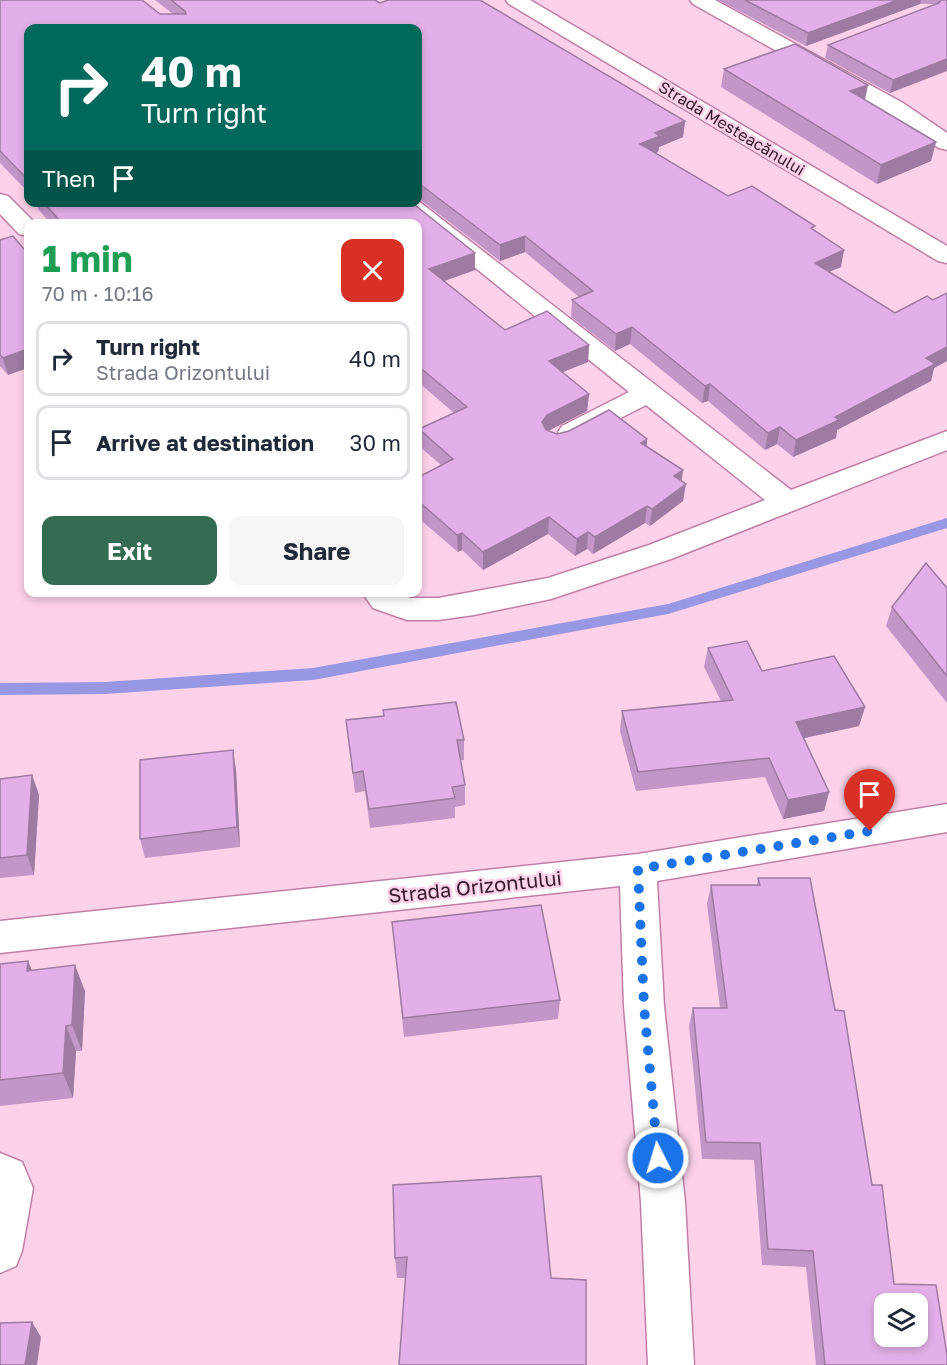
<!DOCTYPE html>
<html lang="en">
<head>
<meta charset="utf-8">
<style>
  body { margin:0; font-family:"Golos Text",sans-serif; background:#f6f6f7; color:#1f2937; height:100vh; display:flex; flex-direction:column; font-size:22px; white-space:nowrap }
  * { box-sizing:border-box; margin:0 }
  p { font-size:20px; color:#747a83 }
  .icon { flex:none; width:33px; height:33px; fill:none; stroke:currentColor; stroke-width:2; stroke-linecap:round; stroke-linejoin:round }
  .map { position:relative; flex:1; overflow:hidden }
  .side { position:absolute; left:24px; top:219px; width:398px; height:378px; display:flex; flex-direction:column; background:#fff; border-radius:12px; box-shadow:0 3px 9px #0003 }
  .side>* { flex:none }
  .top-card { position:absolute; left:24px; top:24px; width:398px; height:183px; border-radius:12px; box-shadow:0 3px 9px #0003; background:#00695c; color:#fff; overflow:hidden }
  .controls { position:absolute; left:874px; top:1293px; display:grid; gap:12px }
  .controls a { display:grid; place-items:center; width:54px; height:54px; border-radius:12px; background:#fff; box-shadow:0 3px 9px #0003; font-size:30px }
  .pin { position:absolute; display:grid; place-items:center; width:51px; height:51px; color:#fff; margin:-62px -26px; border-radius:50% 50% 50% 0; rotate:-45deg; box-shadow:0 0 6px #0007 }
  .pin .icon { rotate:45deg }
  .me { position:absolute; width:66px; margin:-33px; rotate:355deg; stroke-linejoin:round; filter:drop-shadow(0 0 4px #0008) }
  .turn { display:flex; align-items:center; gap:21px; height:126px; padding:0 18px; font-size:27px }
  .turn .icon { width:78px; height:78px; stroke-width:2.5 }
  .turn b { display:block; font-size:42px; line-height:51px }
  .then { display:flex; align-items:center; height:57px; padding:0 18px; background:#0003; gap:12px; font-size:22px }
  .round { display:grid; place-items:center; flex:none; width:63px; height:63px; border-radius:12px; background:#f6f6f7 }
  .summary { display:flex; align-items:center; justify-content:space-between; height:102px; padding:0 18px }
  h1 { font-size:36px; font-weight:700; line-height:45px; color:#1e9e55 }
  .button { display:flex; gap:12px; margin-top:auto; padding:12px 18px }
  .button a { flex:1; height:69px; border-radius:12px; background:#336c53; color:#fff; font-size:24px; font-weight:700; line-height:69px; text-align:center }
  .button a+a { background:#f6f6f7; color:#1f2937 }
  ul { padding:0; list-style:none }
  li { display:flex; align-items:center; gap:18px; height:75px; margin:0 12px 9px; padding:0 6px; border:3px solid #e0e1e3; border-radius:12px }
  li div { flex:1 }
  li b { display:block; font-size:22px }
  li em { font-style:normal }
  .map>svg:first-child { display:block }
</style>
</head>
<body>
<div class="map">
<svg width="947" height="1365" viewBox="0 0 947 1365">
  <rect width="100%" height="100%" fill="#fcd1e9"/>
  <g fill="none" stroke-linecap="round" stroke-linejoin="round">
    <!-- stream -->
    <polygon fill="#9797e3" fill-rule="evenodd" points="947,518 947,528 668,614 313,680 105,694 0,695 0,683 105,682 313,668 668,604"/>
    <defs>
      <g id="street">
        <polygon points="506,0 530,0 947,246 947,263 938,261 509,4"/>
        <polygon points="690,0 715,0 903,103 947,133 947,150 939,148 887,113 693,4"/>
        <polygon points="0,194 8,196 36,224 28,224 28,236 19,234 0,214"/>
        <polygon points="417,200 791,490 947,431 947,450 671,559 551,599 474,615 438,620 407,620 373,608 362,592 396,592 410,598 438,598 548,578 649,545 765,500 646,405 582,438 572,441 562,438 558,432 562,426 629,392 394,202 417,202"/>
        <polygon points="947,804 947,832 657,881 664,1006 685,1202 694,1365 648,1365 641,1202 624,1006 620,886 0,953 0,921 638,854"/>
        <polygon points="0,1153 22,1162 33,1188 22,1251 16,1266 0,1273"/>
      </g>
    </defs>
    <!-- street casing -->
    <use href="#street" stroke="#c17fa6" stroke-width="3"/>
    <!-- street -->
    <use href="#street" fill="#fff" fill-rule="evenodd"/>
  </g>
  <!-- wall -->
  <g fill="#c396c8">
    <polygon points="0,0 160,14 173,14 155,0 375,0 380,3 685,121 683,137 659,147 658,152 655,153 728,196 815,231 841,267 829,272 895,313 933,300 947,293 947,361 934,368 931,381 837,430 836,438 793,457 777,444 765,450 708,401 702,403 630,344 615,351 571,317 572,300 579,297 525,252 500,261 418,198 417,198 417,28 28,28 28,192 0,163"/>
    <polygon points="718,0 947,0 890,93 825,58 828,45 935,4 920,4 806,46"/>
    <polygon points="724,69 868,85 865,100 936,142 931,161 877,184 721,87"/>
    <polygon points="36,202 411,202 475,253 475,270 444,281 505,330 589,345 588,362 562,372 589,394 587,411 548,431 557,434 647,439 647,446 683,470 681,481 683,501 650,526 645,523 593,554 587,549 575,556 548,534 483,570 462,550 458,552 417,517 417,478 441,465 419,446 419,429 454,413 417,381 417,224 51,224 38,209"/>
    <polygon points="0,240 8,375 0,366"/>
    <polygon points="947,588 947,703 886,626 892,607"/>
    <polygon points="708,648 762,671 865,707 859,726 804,738 829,792 824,811 783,819 765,777 636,791 620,731 622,711 721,701 704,667"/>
    <polygon points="383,710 464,740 464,760 460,760 465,785 465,805 455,807 455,818 370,828 365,791 355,793 346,720 383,716"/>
    <polygon points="236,770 240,847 145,858 140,839"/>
    <polygon points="32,775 39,795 34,875 0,878 0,779"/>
    <polygon points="758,878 835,1010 894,1284 947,1365 816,1365 806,1267 762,1265 754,1160 702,1159 689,1026 693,1008 720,1008 707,904 711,885 757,885"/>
    <polygon points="392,922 560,1000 558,1019 404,1037"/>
    <polygon points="0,964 32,970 85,991 82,1051 76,1051 73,1098 0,1106"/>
    <polygon points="393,1185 551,1278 397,1278 395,1258"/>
  </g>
  <!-- shaded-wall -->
  <g fill="#9f7aa2">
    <polygon points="898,0 921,0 920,4 806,46 808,33"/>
    <polygon points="947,59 947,71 890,93 893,80"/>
    <polygon points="868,85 864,103 850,91"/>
    <polygon points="685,121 683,137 659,147 658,152 639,160 640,144 655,133"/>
    <polygon points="936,142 931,161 877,184 881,165"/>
    <polygon points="525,236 525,252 500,261 500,245"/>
    <polygon points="844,250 841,267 811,279 815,263"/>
    <polygon points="475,253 475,270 430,286 429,269"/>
    <polygon points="632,327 630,344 615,351 616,334"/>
    <polygon points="589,345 588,362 548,378 549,361"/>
    <polygon points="947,347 947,361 934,368 931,381 837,430 836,438 793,457 796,440 835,417 926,358"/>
    <polygon points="28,349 28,368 8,375 3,358"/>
    <polygon points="710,384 708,401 702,403 705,386"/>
    <polygon points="589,394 587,411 546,432 542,422 547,415"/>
    <polygon points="780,427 777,444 765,450 768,433"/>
    <polygon points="647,439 646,456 641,443"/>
    <polygon points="683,470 681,487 674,476"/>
    <polygon points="686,484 683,501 650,526 652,509"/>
    <polygon points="647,506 645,523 593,554 595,537"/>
    <polygon points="549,517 548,534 483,570 483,552"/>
    <polygon points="588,532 587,549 575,556 577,539"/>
    <polygon points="462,533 462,550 458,552 457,535"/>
    <polygon points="865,707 859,726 791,741 796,722"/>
    <polygon points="233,750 236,770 240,847 237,827"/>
    <polygon points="32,775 39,795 34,875 27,855"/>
    <polygon points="829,792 824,811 783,819 788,800"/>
    <polygon points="28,961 39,987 27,971"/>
    <polygon points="75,965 85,991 82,1051 72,1025"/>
    <polygon points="66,1026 76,1051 73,1098 63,1073"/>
    <polygon points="32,1322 41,1337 37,1365 25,1365"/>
  </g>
  <!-- building -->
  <g fill="#e3afe8" stroke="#9f7aa2" stroke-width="1.5" fill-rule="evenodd">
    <polygon points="0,0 142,0 160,14 186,14 185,11 171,0 375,0 380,3 388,0 480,0 685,121 655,133 660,136 640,144 728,196 752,186 815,226 811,228 844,250 815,263 895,313 927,296 933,300 947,293 947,347 926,358 935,364 835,417 839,420 796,440 780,427 768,433 710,384 705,386 632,327 616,334 572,300 593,291 525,236 500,245 417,182 417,28 28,28 28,180 0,151"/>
    <polygon points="745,0 898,0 808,33"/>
    <polygon points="941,0 947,0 947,59 893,80 828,45 939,3"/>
    <polygon points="795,44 868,85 850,91 936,142 881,165 724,69"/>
    <polygon points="43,202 411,202 475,253 429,269 505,330 547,311 589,345 549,361 589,394 547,415 542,422 546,430 557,434 569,431 609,410 647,439 641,443 683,470 674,476 686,484 652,509 647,506 595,537 588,532 577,539 549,517 483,552 462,533 457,535 417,500 417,478 453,459 419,429 467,407 417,365 417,224 63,224"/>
    <polygon points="13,236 28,254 28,349 3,358 0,355 0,240"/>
    <polygon points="926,563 947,588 947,676 892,607"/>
    <polygon points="747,641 762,671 834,656 865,707 796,722 829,792 788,800 769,758 638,772 622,711 733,700 708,648"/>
    <polygon points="456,702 464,740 457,740 465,785 452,787 455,798 369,809 363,771 353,773 346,720 384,716 383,710"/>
    <polygon points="233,750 237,827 140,839 140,760"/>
    <polygon points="32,775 27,855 0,858 0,779"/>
    <path d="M758,878H810L835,1010L844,1011L872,1185H882L894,1284L936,1285L947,1355V1365H825L813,1251L768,1249L760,1143L706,1142L693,1008H727L711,885H760ZM885,1304H918V1336H885Z"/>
    <polygon points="541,905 560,1000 403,1018 392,922"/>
    <polygon points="28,961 27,971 75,965 72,1025 66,1026 63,1073 0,1080 0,964"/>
    <polygon points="541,1176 551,1278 586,1280 586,1365 399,1365 407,1257 395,1258 393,1185"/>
    <polygon points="32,1322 25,1365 0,1365 0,1323"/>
  </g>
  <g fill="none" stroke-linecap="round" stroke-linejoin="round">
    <!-- route -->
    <polyline stroke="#1a73e8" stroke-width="10" stroke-dasharray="0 18" points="658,1158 644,1006 638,869 870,831"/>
  </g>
  <g text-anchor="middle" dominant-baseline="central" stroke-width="5" stroke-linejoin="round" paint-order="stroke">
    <!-- far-street labels -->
    <g font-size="16" fill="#321828" stroke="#fcd1e9">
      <text transform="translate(732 128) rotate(31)">Strada Mesteacănului</text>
    </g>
    <!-- street labels -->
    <g font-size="20" fill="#321828" stroke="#fcd1e9">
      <text transform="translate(475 886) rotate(-6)">Strada Orizontului</text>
    </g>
  </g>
</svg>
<div class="controls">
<a><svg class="icon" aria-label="layers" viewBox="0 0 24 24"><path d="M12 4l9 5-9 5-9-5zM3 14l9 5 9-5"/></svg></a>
</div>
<div class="pin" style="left:870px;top:831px;background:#d93025"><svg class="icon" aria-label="arrive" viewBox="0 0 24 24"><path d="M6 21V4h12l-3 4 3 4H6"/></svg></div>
<svg class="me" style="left:658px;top:1158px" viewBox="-20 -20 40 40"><circle r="17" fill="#1a73e8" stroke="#fff" stroke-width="3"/><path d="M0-11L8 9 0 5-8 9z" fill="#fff"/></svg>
<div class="top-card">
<div class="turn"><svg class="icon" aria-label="right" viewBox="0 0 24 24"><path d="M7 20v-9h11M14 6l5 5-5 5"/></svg><div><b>40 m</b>Turn right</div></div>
<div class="then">Then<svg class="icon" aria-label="arrive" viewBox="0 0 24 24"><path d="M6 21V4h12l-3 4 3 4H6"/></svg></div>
</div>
<section class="side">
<div class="summary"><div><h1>1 min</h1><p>70 m · 10:16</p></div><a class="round" style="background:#d93025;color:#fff"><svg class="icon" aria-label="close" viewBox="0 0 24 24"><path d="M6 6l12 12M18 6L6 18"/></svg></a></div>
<ul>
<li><svg class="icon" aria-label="right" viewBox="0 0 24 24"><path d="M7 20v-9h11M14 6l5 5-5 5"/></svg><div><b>Turn right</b><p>Strada Orizontului</p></div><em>40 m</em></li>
<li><svg class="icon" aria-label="arrive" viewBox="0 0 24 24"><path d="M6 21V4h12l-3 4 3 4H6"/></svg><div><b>Arrive at destination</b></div><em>30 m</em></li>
</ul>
<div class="button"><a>Exit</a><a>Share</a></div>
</section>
</div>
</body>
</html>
